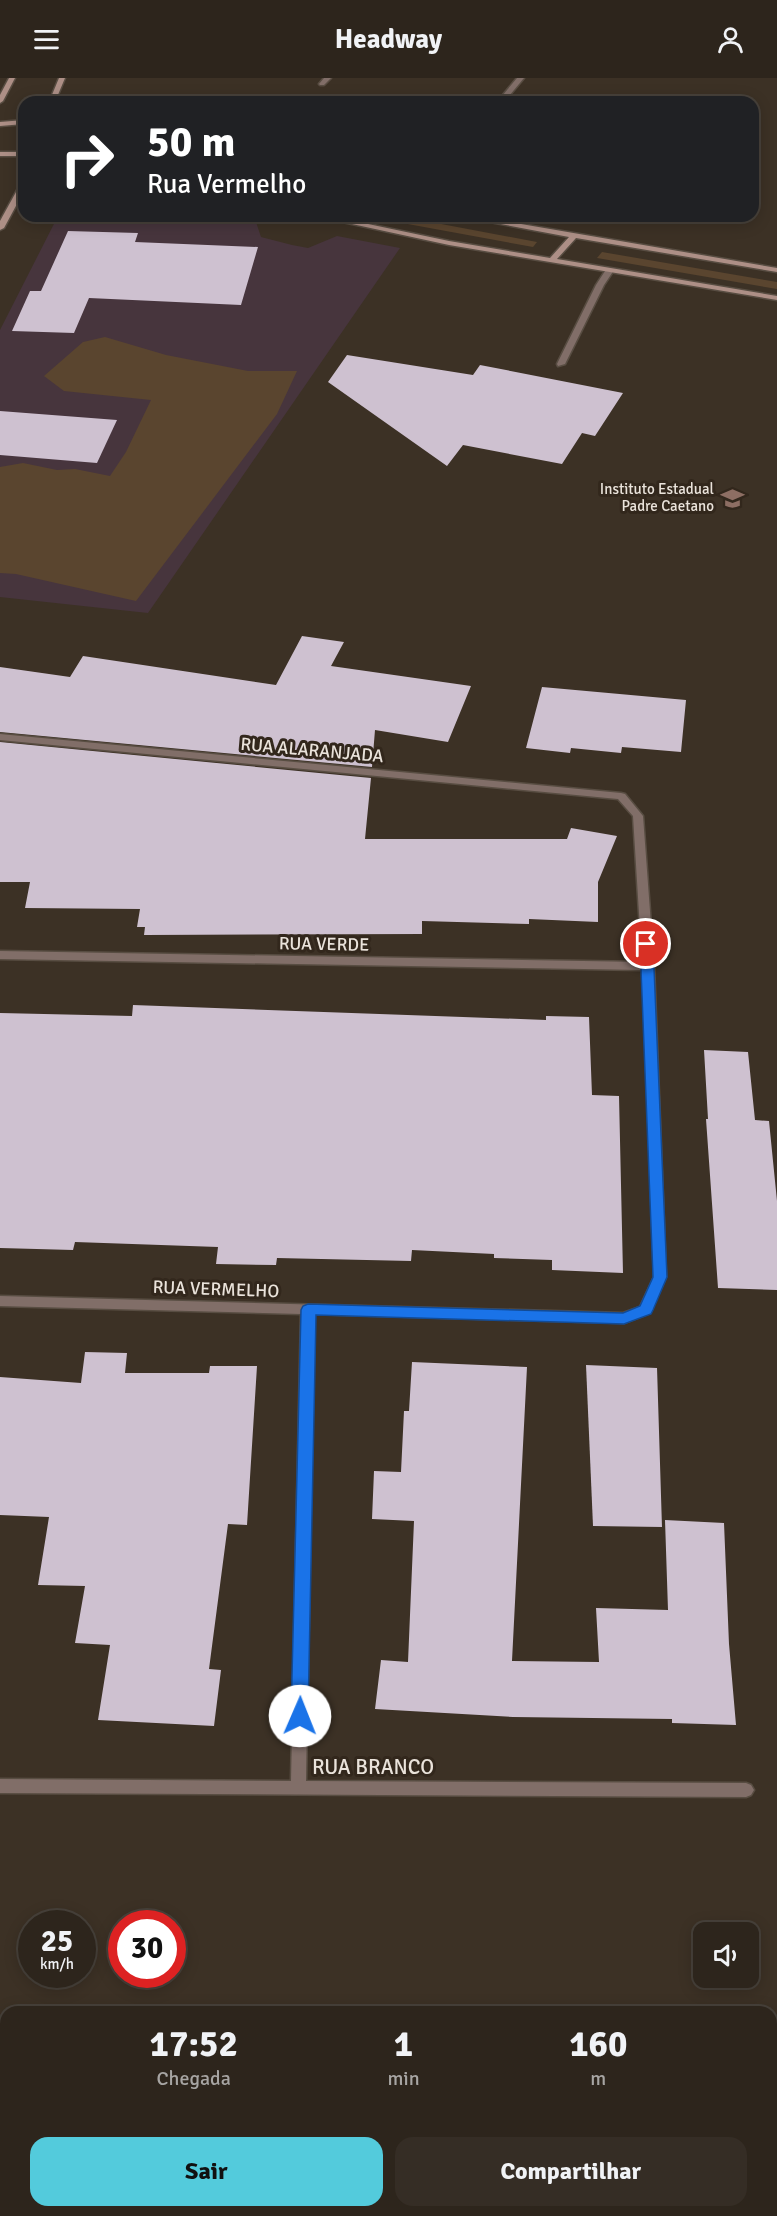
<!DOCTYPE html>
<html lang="pt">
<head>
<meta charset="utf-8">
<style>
  body { margin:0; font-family:Signika,sans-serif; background:#352d25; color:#f1f3f6; height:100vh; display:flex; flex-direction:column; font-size:22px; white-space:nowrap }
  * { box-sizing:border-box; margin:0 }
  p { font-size:20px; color:#a7a5a3 }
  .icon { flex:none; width:33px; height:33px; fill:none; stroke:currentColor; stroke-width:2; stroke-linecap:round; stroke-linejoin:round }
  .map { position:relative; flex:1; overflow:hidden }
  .side { position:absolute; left:0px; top:1928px; width:777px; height:212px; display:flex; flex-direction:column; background:#2d251c; border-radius:18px 18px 0 0; box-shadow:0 3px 15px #0003,0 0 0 2px #48423b }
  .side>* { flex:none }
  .top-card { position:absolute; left:18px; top:18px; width:741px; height:126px; border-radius:18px; box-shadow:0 3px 15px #0003,0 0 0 2px #48423b; background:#202124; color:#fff; overflow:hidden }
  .fabs { position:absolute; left:693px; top:1844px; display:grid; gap:12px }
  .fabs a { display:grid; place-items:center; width:66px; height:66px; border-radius:12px; background:#2d251c; box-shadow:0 3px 15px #0003,0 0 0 2px #48423b; font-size:30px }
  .speed { position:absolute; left:18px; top:1832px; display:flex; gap:12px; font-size:30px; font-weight:700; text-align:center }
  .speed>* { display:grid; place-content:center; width:78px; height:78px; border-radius:50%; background:#2d251c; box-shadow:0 3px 15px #0003,0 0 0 2px #48423b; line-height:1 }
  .speed small { font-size:15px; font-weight:400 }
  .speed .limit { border:9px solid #d22; background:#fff; color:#111 }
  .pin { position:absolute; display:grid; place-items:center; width:51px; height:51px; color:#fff; margin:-26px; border:3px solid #fff; border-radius:50%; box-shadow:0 2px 6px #0007 }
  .me { position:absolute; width:66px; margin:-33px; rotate:1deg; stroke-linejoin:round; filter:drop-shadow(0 0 4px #0008) }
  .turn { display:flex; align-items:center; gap:21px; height:126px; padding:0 30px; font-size:27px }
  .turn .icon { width:78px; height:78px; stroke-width:2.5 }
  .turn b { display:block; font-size:42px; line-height:51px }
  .eta { display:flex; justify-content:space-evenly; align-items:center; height:102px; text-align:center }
  .eta b { font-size:36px; font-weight:700; line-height:42px }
  .primary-button { display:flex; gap:12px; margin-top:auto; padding:12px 30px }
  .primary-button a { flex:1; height:69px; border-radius:18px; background:#53cbdc; color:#111; font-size:24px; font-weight:700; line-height:69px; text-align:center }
  .primary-button a+a { background:#352d25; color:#f1f3f6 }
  header { display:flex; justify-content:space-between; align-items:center; height:78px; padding:0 30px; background:#2d251c; font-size:27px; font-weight:700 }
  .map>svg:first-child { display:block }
</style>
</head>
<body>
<header><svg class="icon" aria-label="menu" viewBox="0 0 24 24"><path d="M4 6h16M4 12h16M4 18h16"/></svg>Headway<svg class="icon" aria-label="person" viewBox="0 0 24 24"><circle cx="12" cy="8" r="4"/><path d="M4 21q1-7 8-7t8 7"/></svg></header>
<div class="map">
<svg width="777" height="2138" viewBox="0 0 777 2138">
  <rect width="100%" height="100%" fill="#3c3125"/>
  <!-- commercial -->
  <polygon fill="#47353d" points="58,138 241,138 255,141 261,159 292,167 308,170 337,158 400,170 148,535 0,519 0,252"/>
  <!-- green -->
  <g fill="#5a452f">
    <polygon points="364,138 399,138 537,164 533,169"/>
    <polygon points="602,174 777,204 777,211 597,180"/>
    <polygon points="105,259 166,277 248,293 297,293 277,336 136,523 16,496 0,495 0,389 23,385 57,392 75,391 110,398 126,374 151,322 64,313 44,298 83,264"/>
  </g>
  <!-- building -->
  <g fill="#cec1d0">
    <polygon points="68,153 138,155 135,164 258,169 241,227 89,220 74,255 12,253 30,213 41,213"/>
    <polygon points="347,277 473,297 480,287 623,315 595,358 582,355 562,386 463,367 447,388 328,304"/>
    <polygon points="0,333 117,342 97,385 0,377"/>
    <polygon points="302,558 344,564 331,588 471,608 448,664 375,652 372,689 0,654 0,589 70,599 83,578 276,607"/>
    <polygon points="542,609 686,622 681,674 622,669 621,675 571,670 570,675 526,670"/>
    <polygon points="0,664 371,700 365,761 567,761 571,750 617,758 598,804 598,844 529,841 529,846 422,843 422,856 144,857 145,849 137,849 140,831 25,830 30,804 0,804"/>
    <polygon points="133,927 546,942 546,938 589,939 592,1017 619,1018 623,1195 552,1192 552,1182 494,1180 494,1176 412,1172 411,1183 277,1180 276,1187 216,1186 218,1169 75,1164 73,1172 0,1170 0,935 132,938"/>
    <polygon points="704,972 748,974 755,1042 769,1043 777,1123 777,1212 718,1210 706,1041 708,1041"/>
    <polygon points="85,1274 127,1275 125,1295 209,1295 210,1288 257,1288 247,1447 228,1446 209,1591 221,1592 214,1648 98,1642 110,1567 75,1565 85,1508 38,1507 49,1439 0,1437 0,1299 81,1305"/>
    <polygon points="412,1284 527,1289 512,1583 599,1584 596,1530 668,1532 665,1442 724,1445 729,1566 736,1647 672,1645 672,1641 513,1639 375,1631 381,1582 408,1584 414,1443 372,1441 374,1393 401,1394 404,1333 409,1333"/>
    <polygon points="586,1287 657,1290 662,1449 593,1448"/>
  </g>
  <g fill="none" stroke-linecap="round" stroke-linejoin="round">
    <defs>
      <polygon id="lane" points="607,190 614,192 604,207 565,286 558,288 557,286 596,207"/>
      <g id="street">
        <polygon points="324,0 331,0 324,7 320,7 319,6"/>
        <polygon points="517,0 524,0 504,24 497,24"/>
        <polygon points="0,656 621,715 625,716 643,738 654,888 666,1199 650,1235 624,1245 314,1236 306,1703 746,1705 751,1707 754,1712 751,1717 746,1719 0,1715 0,1701 291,1703 301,1236 0,1228 0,1218 623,1235 640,1229 654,1199 643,892 0,881 0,873 642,884 633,738 618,721 0,662"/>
      </g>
      <g id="secondary">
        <polygon points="9,0 15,0 3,23 0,25 0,17"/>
        <polygon points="59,0 65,0 55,24 49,24"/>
        <polygon points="24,42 24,46 0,48 0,44"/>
        <rect x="0" y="74" width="24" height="4"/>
        <polygon points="21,105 24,105 24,113 4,150 0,152 0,143"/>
        <polygon points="315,138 330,138 449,163 550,180 569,159 458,138 475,138 777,190 777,194 576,160 557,181 777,218 777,222 449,167"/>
      </g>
    </defs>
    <!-- lane casing -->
    <use href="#lane" stroke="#584d42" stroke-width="3"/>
    <!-- street casing -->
    <use href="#street" stroke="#584d42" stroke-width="3"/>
    <!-- secondary casing -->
    <use href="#secondary" stroke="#584d42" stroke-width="3"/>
    <!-- lane -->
    <use href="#lane" fill="#816e68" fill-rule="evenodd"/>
    <!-- street -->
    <use href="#street" fill="#816e68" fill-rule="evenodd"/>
    <!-- secondary -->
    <use href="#secondary" fill="#ad8f86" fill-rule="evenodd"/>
  </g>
  <!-- route -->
  <polygon fill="#1a73e8" stroke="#114b97" stroke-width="1.5" points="646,862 653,866 667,1199 653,1232 651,1236 624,1246 316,1237 308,1638 306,1643 300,1645 294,1643 291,1638 301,1232 303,1228 308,1226 623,1235 640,1228 653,1199 640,866"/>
  <!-- icons -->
  <defs>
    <symbol id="school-bare" viewBox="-9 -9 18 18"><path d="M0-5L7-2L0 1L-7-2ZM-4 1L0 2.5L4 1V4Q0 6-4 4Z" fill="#8d6e63" stroke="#32271c" stroke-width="2.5" paint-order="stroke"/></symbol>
  </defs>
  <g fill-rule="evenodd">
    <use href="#school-bare" x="716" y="404" width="33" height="33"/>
  </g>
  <g text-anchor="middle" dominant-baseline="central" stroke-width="6" stroke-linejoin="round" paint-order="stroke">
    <!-- far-poi labels -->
    <g font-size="15" fill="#eae3db" stroke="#32271c" text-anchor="end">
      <text x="714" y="411">Instituto Estadual<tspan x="714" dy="17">Padre Caetano</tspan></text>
    </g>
    <!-- street labels -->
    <g font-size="18" fill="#eae3db" stroke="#32271c">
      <text transform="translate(312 672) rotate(5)">RUA ALARANJADA</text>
      <text transform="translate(324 866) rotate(1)">RUA VERDE</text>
      <text transform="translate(216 1211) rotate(2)">RUA VERMELHO</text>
    </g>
    <!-- near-street labels -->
    <g font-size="21" fill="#eae3db" stroke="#32271c">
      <text x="373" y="1689">RUA BRANCO</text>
    </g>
  </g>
</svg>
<div class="fabs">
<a><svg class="icon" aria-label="sound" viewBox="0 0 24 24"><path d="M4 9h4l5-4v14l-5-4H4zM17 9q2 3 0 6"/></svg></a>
</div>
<div class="speed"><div>25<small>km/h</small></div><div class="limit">30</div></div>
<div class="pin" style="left:646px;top:866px;background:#d93025"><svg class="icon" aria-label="arrive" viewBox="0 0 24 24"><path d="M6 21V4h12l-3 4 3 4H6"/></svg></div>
<svg class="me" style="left:300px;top:1638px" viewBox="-20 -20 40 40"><circle r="19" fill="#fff"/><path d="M0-13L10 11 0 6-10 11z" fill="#1a73e8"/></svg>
<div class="top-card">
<div class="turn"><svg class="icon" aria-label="right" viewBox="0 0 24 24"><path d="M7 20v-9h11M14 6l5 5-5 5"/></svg><div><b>50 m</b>Rua Vermelho</div></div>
</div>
<section class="side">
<div class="eta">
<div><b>17:52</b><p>Chegada</p></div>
<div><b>1</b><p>min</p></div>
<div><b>160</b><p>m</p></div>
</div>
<div class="primary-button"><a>Sair</a><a>Compartilhar</a></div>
</section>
</div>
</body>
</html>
